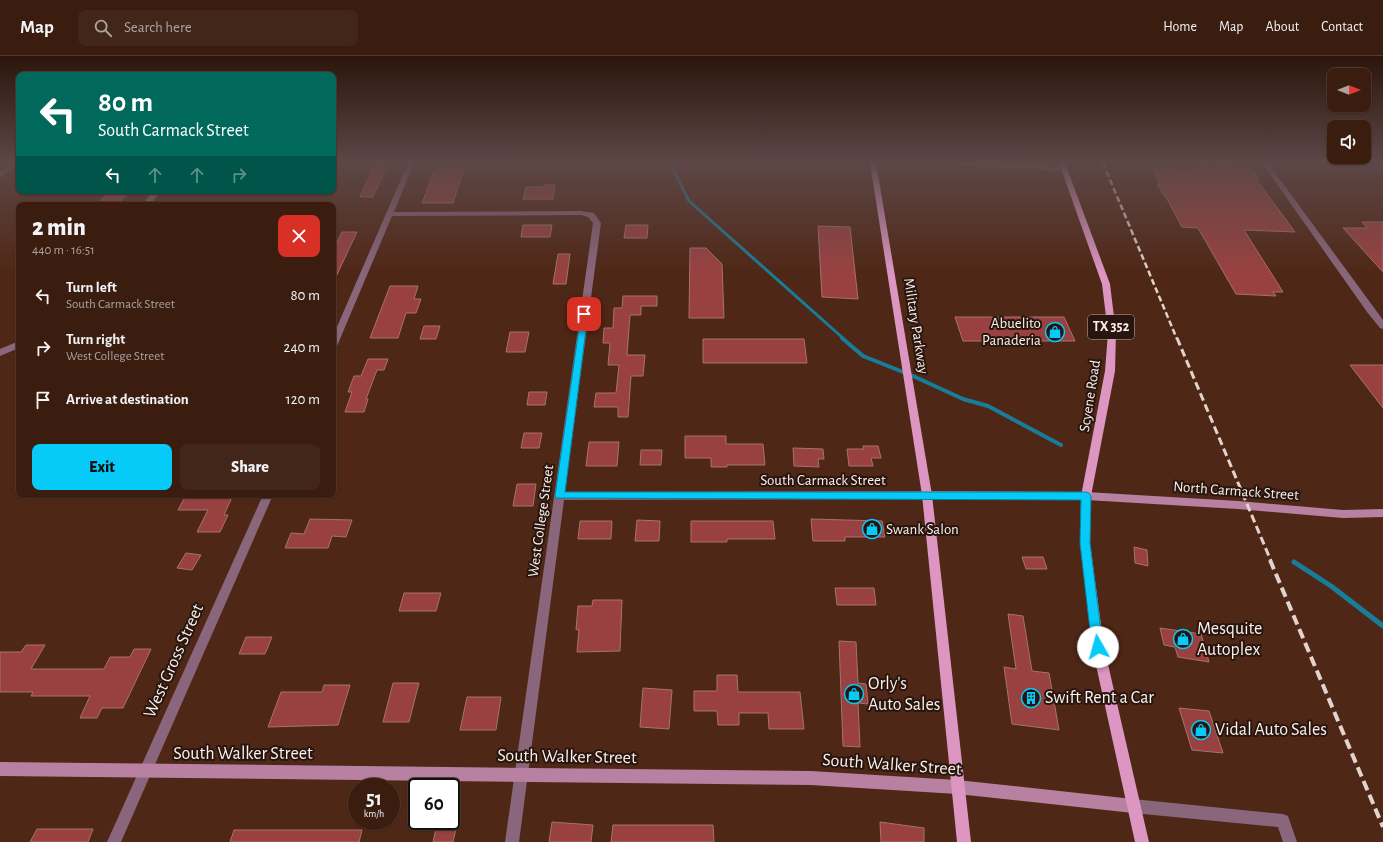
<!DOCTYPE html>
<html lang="en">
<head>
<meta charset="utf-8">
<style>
  body { margin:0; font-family:"Alegreya Sans",sans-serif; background:#422619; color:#f1f3f6; height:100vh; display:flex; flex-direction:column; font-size:15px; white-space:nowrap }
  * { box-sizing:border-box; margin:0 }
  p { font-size:13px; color:#aca29f }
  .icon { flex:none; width:22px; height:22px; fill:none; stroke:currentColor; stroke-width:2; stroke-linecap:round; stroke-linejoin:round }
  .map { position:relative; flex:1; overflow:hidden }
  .drawer { position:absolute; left:16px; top:146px; width:320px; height:296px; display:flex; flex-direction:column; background:#3b1d10; border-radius:8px; box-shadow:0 1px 3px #0004,0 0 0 1px #543b30 }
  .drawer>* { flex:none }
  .guide { position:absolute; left:16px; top:16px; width:320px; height:122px; border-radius:8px; box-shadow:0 1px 3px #0004,0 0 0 1px #543b30; background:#00695c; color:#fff; overflow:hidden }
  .needle { width:26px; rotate:90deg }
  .fabs { position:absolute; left:1327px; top:12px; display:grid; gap:8px }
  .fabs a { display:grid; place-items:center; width:44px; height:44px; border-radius:8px; background:#3b1d10; box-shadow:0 1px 3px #0004,0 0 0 1px #543b30; font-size:20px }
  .speed { position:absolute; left:348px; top:722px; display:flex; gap:8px; font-size:20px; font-weight:700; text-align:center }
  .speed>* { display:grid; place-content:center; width:52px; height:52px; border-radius:50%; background:#3b1d10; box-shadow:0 1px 3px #0004,0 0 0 1px #543b30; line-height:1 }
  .speed small { font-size:10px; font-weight:400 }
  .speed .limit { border:2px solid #111; border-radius:6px; background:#fff; color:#111 }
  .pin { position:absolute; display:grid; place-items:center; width:34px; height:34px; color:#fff; margin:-17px; border-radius:8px; box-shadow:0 2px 6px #0006 }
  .me { position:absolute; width:44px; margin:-22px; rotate:353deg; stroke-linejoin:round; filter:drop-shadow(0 0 3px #0008) }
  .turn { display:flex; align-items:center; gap:14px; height:84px; padding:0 16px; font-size:18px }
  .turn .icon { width:52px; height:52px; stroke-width:2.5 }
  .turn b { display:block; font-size:28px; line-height:34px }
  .lanes { display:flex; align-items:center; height:38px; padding:0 16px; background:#0003; justify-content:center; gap:20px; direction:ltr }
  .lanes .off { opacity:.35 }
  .round { display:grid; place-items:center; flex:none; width:42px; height:42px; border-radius:8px; background:#422619 }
  .head { display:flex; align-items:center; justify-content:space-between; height:68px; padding:0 16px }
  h1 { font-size:24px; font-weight:800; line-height:30px }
  .primary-button { display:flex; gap:8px; margin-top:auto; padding:8px 16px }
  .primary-button a { flex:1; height:46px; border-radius:8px; background:#06cbf9; color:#111; font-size:16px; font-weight:800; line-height:46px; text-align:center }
  .primary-button a+a { background:#422619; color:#f1f3f6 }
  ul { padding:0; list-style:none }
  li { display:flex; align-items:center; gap:12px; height:52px; padding:0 16px }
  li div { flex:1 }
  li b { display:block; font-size:15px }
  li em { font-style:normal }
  header { display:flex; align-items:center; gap:24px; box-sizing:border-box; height:56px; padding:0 20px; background:#3b1d10; border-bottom:1px solid #543b30 }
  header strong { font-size:19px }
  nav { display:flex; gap:22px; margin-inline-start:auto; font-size:14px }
  .search { width:280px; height:36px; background:#422619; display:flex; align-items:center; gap:10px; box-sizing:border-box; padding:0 14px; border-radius:8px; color:#aca29f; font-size:15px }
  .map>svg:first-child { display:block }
</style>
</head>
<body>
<header>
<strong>Map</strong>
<div class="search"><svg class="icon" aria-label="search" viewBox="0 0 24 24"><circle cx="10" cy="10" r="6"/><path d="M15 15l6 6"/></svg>Search here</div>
<nav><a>Home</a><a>Map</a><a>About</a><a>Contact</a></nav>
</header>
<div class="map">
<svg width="1383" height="786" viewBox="0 0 1383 786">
  <rect width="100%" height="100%" fill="#4f2716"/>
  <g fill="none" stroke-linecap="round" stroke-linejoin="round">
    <!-- stream-far2 -->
    <polyline stroke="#187d99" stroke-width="3" points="670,107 689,145 844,283"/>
    <!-- stream-far1 -->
    <polyline stroke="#187d99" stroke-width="4" points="842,282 863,300 913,320 963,343 988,350 1061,389"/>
    <!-- stream -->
    <polyline stroke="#187d99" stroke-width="5" points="1294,506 1331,530 1383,570"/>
  </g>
  <!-- building -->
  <g fill="#994141" stroke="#a6726f">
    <polygon points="375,107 388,107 373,141 360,141"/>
    <polygon points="1193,108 1250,111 1259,123 1256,123 1295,176 1244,174 1283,236 1273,236 1276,240 1236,238 1198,172 1182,171 1166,141 1165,141 1157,128 1160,128 1152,113 1198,115"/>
    <polygon points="464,112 453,147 422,147 435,113"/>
    <polygon points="544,129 555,129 553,143 523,143 526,131 544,131"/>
    <polygon points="109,135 129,135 117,149 97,149"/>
    <polygon points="1362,166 1383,166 1383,216 1343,172 1367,172"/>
    <polygon points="523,169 552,169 550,181 521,181"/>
    <polygon points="626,169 648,169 647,182 624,182"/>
    <polygon points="818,170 850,171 858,243 822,241"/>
    <polygon points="342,176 357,176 333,227 333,194"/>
    <polygon points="690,192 706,192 722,208 724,262 689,262"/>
    <polygon points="558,198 570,198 566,228 553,228"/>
    <polygon points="390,230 418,230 414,243 421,243 416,257 406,257 398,282 370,282"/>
    <polygon points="623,240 657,240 657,250 641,250 641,259 630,259 627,299 645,299 643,320 631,320 628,361 618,361 618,351 594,351 596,337 616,337 619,309 608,309 610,287 603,287 604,272 613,272 614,252 622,252"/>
    <polygon points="955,261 1064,261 1075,285 963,285"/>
    <polygon points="424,270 440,270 436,283 420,283"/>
    <polygon points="510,276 529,276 525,296 506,296"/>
    <polygon points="703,283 804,283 807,307 703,307"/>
    <polygon points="368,303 388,303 384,314 377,314 366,343 368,343 364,356 345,356 352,336 348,336 354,320 361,320"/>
    <polygon points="1350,309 1383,309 1383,352"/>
    <polygon points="529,336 547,336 545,349 527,349"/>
    <polygon points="524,377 542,377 539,392 521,392"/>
    <polygon points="685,380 726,380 726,388 763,388 765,409 727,409 727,411 711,411 711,402 685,402"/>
    <polygon points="589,386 619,386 617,410 586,410"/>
    <polygon points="863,390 878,390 881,402 871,402 873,410 849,410 847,393 864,393"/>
    <polygon points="793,392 823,393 824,403 818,403 819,411 794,410"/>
    <polygon points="641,394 662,394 661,409 640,409"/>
    <polygon points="517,428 536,428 533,450 513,450"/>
    <polygon points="211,439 233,439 224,459 228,459 220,476 197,476 208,454 178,454 185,441 210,441"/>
    <polygon points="310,463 352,464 346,481 332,480 328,492 285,492 291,477 304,478"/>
    <polygon points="811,463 882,465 885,481 845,481 845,485 813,485"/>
    <polygon points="637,464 660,465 659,485 635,485"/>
    <polygon points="580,465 612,465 611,483 578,483"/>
    <polygon points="691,465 773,465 775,483 727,483 727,486 691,486"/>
    <polygon points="1134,491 1147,494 1148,510 1135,507"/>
    <polygon points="186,497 201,499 192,514 177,512"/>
    <polygon points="1022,501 1043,501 1047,513 1026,513"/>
    <polygon points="835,532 874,532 876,549 837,549"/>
    <polygon points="404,537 441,537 436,555 399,555"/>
    <polygon points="593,544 622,544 620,595 577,596 579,573 576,574 578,550 592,550"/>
    <polygon points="1008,558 1023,560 1032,615 1049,617 1059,674 1012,668 1004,611 1016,613"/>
    <polygon points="1160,572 1201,578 1209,606 1178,601 1175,591 1164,589"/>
    <polygon points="246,581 272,581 265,598 239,598"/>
    <polygon points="839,585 856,586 858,627 866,628 868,648 858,647 860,691 843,690"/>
    <polygon points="26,589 45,589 31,613 104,613 110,601 130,601 134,593 151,593 123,652 102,652 97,662 80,662 90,640 31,640 33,636 0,636 0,596 21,596"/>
    <polygon points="717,619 737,619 738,636 800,636 804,673 769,673 768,657 739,657 739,669 718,669 717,655 694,655 694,635 717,635"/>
    <polygon points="393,627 419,627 409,666 383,666"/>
    <polygon points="324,629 350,629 338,669 268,671 281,636 322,636"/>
    <polygon points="643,632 672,634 669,673 640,671"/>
    <polygon points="467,641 501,641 496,674 460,674"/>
    <polygon points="1179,652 1209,655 1223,697 1192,694"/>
    <polygon points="552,766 593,769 591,786 549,786"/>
    <polygon points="880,766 924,772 924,786 881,786"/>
    <polygon points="437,768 457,768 453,786 433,786"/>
    <polygon points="613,769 713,769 714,786 611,786"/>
    <polygon points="37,773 93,773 88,786 30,786"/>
    <polygon points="234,774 362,774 359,786 230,786"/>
  </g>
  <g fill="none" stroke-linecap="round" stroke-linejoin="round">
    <!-- street -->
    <g fill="#89667b" fill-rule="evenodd">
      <polygon points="10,107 17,107 0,122 0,116"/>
      <polygon points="408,107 414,107 394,156 581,155 594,157 601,167 565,436 927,435 931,436 932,439 931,442 927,443 564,444 519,786 505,786 593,167 588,161 581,159 392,160 337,290 333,293 333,280"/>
      <polygon points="948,107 989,107 1064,111 1068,113 1064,115 951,109"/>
      <polygon points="1262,107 1268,107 1383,264 1383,273 1380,272 1367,256"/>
      <polygon points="153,135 161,135 150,149 142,149"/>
      <polygon points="19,285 19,292 0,300 0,293"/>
      <polygon points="263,439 273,439 121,786 107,786"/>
      <polygon points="1133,743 1283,758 1288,760 1297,786 1283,786 1278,771 1133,757 1128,755 1126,750 1128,745"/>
    </g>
    <!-- secondary -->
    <g fill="#b881a2" fill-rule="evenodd">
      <polygon points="927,435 1086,436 1238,445 1343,454 1383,453 1383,461 1343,462 1238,453 1086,444 927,443 923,442 922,439 923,436"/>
      <polygon points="0,706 811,715 957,724 1133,743 1138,745 1140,750 1138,755 1133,757 957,738 811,729 0,720"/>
    </g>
    <!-- primary -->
    <g fill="#dc96c1" fill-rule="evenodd">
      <polygon points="870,107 876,107 932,439 971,786 957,786 922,439"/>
      <polygon points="1059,107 1065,107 1110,228 1116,277 1115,315 1091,440 1090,487 1104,591 1149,786 1135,786 1092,591 1080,487 1081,440 1105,315 1108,277 1102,228"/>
    </g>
    <!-- rail-far2 -->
    <polyline stroke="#e2d3cd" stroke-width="2.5" stroke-dasharray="6 3" stroke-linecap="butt" points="1103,107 1177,283"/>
    <!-- rail-far1 -->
    <polyline stroke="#e2d3cd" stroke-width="3" stroke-dasharray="8 4" stroke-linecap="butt" points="1177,282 1271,505"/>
    <!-- rail -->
    <polyline stroke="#e2d3cd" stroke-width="4" stroke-dasharray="10 5" stroke-linecap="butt" points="1270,504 1383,771"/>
  </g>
  <!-- sky -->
  <linearGradient id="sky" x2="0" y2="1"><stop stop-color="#2b150c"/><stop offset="0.49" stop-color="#5d4747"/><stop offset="1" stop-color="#5d4747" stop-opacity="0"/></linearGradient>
  <rect width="1383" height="217" fill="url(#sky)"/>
  <!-- route -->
  <polygon fill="#06cbf9" stroke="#0484a2" points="584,255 588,258 565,436 1086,436 1089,437 1091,440 1090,487 1103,591 1101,595 1098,596 1094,595 1092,591 1080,487 1081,444 556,442 555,440 581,258"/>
  <!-- icons -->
  <defs>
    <symbol id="shop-ring" viewBox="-11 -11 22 22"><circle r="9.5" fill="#28160e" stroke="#06cbf9" stroke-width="1.5"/><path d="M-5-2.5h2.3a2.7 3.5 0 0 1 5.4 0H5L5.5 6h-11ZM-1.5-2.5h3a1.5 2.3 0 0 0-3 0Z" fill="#06cbf9"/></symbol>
    <symbol id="building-ring" viewBox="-11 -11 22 22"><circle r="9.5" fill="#28160e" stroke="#06cbf9" stroke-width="1.5"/><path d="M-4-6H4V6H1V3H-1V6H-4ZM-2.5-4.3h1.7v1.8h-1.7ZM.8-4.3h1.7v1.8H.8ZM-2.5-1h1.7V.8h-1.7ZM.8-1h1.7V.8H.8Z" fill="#06cbf9"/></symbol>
  </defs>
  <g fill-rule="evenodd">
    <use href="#shop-ring" x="1044" y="265" width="22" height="22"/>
    <use href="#shop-ring" x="861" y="462" width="22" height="22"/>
    <use href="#shop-ring" x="1172" y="572" width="22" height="22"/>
    <use href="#shop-ring" x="843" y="627" width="22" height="22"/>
    <use href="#building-ring" x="1020" y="631" width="22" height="22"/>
    <use href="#shop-ring" x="1190" y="663" width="22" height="22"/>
  </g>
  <g text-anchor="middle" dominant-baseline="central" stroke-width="4" stroke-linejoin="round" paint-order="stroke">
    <!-- shield labels -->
    <rect fill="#28160e" stroke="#bcafa9" stroke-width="1" x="1088" y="259" width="46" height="24" rx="3"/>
    <g font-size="14" font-weight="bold" fill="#fbf0ec">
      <text x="1111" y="271">TX 352</text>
    </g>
    <!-- poi labels -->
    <g font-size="15" fill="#fbf0ec" stroke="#28160e" text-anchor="end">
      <text x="1041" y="267">Abuelito<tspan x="1041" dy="17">Panaderia</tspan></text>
      <text x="886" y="473" text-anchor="start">Swank Salon</text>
    </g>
    <!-- street labels -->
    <g font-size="15" fill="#fbf0ec" stroke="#28160e">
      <text transform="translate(916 270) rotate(81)">Military Parkway</text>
      <text transform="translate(1090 340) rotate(-81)">Scyene Road</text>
      <text x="823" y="424">South Carmack Street</text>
      <text transform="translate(1236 435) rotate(4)">North Carmack Street</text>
      <text transform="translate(541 465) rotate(-82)">West College Street</text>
    </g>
    <!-- near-poi labels -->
    <g font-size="18" fill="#fbf0ec" stroke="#28160e" text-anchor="start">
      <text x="1197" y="573">Mesquite<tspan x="1197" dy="21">Autoplex</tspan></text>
      <text x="868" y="628">Orly's<tspan x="868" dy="21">Auto Sales</tspan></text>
      <text x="1045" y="642">Swift Rent a Car</text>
      <text x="1215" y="674">Vidal Auto Sales</text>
    </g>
    <!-- near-street labels -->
    <g font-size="18" fill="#fbf0ec" stroke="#28160e">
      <text transform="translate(174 605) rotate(-66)">West Gross Street</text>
      <text x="243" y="698">South Walker Street</text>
      <text transform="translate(567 701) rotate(1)">South Walker Street</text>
      <text transform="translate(892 709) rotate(4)">South Walker Street</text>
    </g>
  </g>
</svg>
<div class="fabs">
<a><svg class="needle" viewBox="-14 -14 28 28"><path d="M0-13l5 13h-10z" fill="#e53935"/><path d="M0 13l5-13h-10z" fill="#aca29f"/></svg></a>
<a><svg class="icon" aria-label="sound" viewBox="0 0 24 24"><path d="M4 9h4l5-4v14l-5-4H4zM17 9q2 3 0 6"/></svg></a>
</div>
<div class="speed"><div>51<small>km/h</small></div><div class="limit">60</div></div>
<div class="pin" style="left:584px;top:258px;background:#d93025"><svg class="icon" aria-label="arrive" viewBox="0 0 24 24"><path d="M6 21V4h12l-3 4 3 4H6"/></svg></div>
<svg class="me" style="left:1098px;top:591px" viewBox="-20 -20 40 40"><circle r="19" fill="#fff"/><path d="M0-13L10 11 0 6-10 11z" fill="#06cbf9"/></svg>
<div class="guide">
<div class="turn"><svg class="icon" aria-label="left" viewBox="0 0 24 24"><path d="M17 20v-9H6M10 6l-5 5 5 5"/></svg><div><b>80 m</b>South Carmack Street</div></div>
<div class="lanes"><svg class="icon" aria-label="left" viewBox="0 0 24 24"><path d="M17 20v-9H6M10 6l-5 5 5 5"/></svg><svg class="icon off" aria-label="ahead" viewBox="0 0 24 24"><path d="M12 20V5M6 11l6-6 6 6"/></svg><svg class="icon off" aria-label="ahead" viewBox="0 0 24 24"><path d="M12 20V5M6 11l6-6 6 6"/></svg><svg class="icon off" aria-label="right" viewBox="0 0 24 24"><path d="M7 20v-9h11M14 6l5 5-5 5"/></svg></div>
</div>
<section class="drawer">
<div class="head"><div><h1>2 min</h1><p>440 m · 16:51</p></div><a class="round" style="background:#d93025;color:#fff"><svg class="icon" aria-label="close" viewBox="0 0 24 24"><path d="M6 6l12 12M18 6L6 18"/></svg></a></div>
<ul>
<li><svg class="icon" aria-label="left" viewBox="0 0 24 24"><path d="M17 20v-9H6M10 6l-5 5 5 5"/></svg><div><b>Turn left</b><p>South Carmack Street</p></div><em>80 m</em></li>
<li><svg class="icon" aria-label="right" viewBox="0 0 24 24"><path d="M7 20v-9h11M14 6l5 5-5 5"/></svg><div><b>Turn right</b><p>West College Street</p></div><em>240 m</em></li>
<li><svg class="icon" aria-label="arrive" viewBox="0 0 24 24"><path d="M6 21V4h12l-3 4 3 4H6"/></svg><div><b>Arrive at destination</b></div><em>120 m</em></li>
</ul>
<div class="primary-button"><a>Exit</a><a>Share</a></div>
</section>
</div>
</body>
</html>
